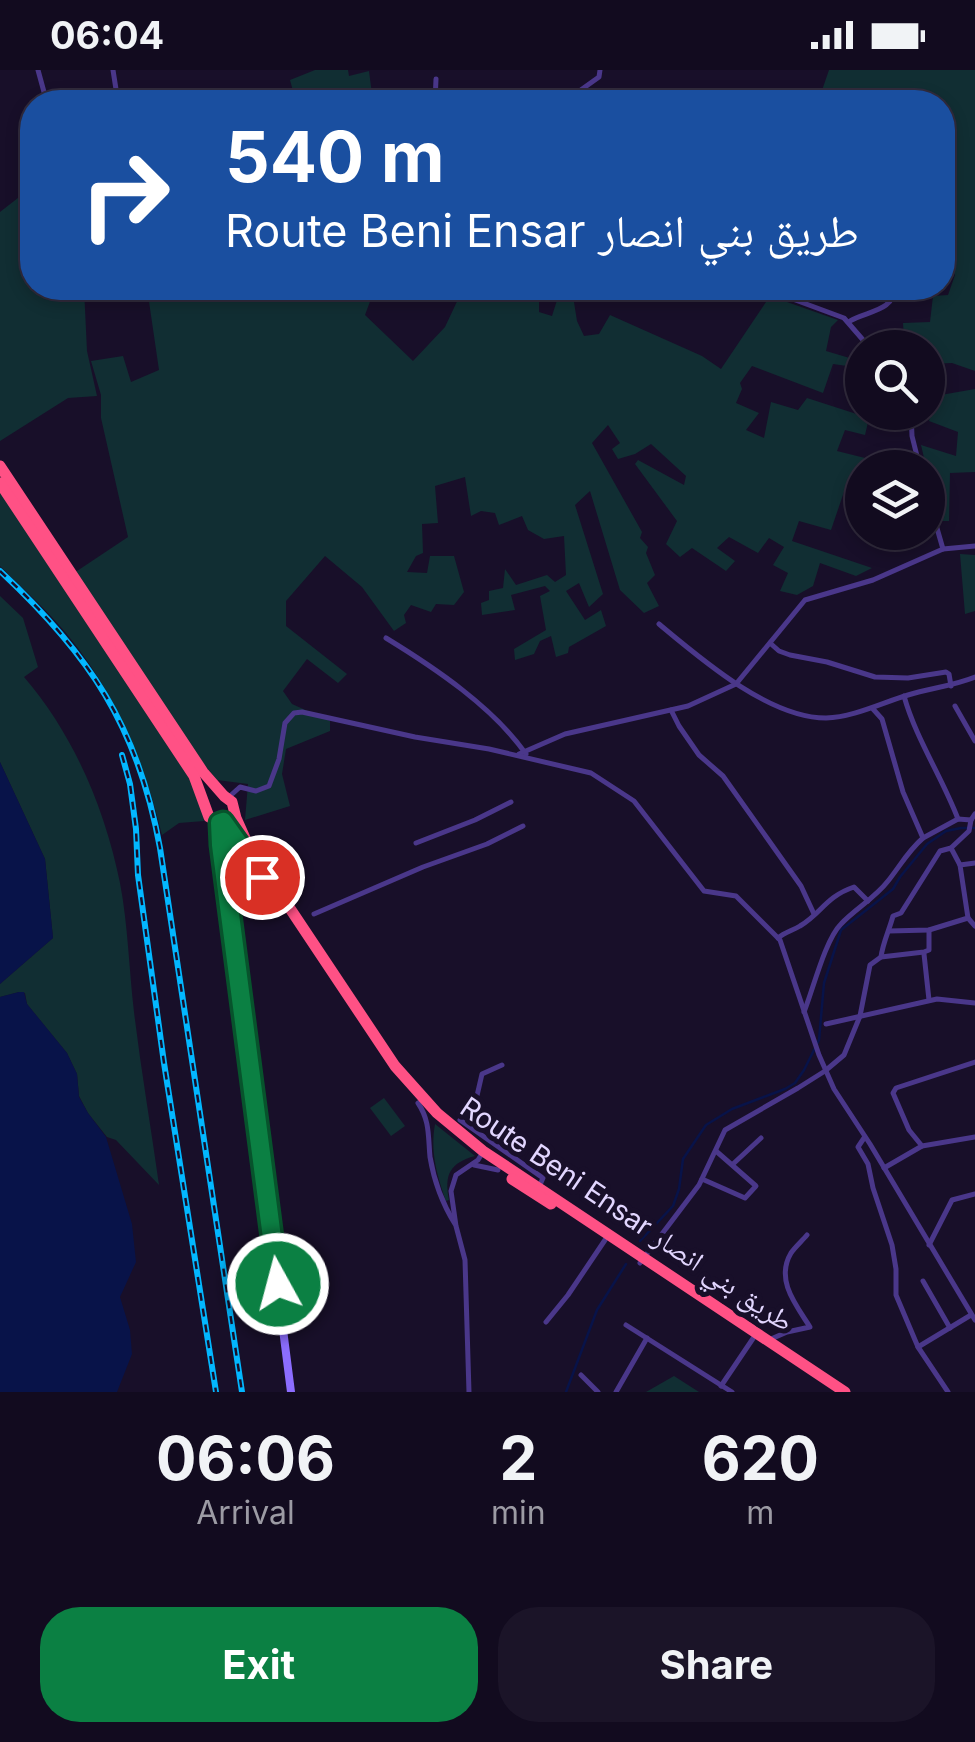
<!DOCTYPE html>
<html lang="en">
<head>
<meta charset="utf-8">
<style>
  body { margin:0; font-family:Inter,"Noto Naskh Arabic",sans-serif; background:#1b1428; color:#f1f3f6; height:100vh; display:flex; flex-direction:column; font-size:38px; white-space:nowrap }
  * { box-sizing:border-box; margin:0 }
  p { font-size:32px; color:#9c9ba4 }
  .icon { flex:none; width:55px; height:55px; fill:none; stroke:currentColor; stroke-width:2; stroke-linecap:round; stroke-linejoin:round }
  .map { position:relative; height:1322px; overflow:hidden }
  .details { display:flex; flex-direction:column; background:#120b1f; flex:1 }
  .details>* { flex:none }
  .top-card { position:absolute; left:20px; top:20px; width:935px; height:210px; border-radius:40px; box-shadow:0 5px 15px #0003,0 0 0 2px #312b3d; background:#1a4fa0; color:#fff; overflow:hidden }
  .buttons { position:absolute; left:845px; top:260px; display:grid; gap:20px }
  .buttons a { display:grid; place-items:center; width:100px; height:100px; border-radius:50%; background:#120b1f; box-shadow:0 5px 15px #0003,0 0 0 2px #312b3d; font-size:50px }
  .pin { position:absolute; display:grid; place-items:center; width:85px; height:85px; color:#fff; margin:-42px; border:5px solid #fff; border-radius:50%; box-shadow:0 2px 10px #0007 }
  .me { position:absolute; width:110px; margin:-55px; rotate:353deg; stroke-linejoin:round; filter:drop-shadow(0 0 8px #0008) }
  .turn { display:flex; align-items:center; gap:35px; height:210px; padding:0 40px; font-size:45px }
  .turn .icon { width:130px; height:130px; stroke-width:2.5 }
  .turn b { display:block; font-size:70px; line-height:85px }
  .eta { display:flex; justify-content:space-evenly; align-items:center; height:170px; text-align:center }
  .eta b { font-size:60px; font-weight:700; line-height:70px }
  .action { display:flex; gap:20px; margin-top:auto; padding:20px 40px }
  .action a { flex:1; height:115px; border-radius:40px; background:#0b8043; color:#fff; font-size:40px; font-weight:700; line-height:115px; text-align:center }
  .action a+a { background:#1b1428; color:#f1f3f6 }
  .status { display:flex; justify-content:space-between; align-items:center; height:70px; padding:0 50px; background:#120b1f; direction:ltr }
  .status svg { height:28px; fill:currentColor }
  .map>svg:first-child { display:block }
</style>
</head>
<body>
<div class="status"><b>06:04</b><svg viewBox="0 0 49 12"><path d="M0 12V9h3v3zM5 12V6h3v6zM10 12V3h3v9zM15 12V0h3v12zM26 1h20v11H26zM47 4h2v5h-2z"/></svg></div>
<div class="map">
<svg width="975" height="1322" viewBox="0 0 975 1322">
  <rect width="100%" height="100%" fill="#180f29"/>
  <!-- green -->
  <g fill="#112e33">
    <polygon points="315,0 348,0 349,6 369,1 373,32 296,32 290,10"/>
    <polygon points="829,0 975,0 975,301 952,293 928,294 928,278 918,277 904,268 903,253 930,252 933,226 948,225 955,205 947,189 943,189 942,32 818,32"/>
    <polygon points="32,117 32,218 84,218 87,281 97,326 68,328 0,371 0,142"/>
    <polygon points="147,218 375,218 365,245 413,291 445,257 461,223 539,227 539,242 552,246 558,227 573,226 577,251 584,266 599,264 610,245 702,286 721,299 770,226 838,250 831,257 826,281 853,289 854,297 833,294 823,323 752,296 740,313 742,319 736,333 759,343 746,360 764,368 771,332 798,340 807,328 869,348 865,365 845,360 837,381 865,388 860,417 846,416 831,460 799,451 792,471 872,498 856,506 820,493 813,516 797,525 780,521 788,503 773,495 784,477 769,468 758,483 729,467 717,478 735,491 726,501 692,478 680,487 666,474 677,451 635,394 638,390 684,415 686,406 651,374 635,384 618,389 612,379 620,373 608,355 592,373 642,462 640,468 648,477 646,483 655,505 647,513 659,536 644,543 620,520 590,421 575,435 603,524 589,537 579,513 566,521 585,550 601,540 606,556 569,577 568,583 556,587 551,566 540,571 534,584 515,590 514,579 546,560 540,526 550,521 545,516 511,525 515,540 482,545 481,533 489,530 489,521 503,518 505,499 516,515 547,505 555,512 566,505 564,466 544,469 528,460 522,446 499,455 495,443 481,441 471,446 465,407 435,416 438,453 422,454 423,483 416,486 407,502 427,503 430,486 454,486 464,522 454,535 436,534 431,542 411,535 404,545 406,553 394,561 362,517 325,486 286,531 286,556 347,604 338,613 307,589 283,621 292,634 330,651 330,661 286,679 282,704 290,736 245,750 248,714 217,710 190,677 74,503 128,467 101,348 101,325 91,291 123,286 131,312 159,300"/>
    <polygon points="975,319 975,402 950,403 949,451 939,451 921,375 956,386 958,362 929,351 935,326"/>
    <path d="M0,418L181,689L200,730L204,751L179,753L162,765C144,691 115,622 66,563C46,539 22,518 0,496Z"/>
    <polygon points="960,484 975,485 975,541 965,544"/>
    <path d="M0,526L23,548L38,597L24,607C74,665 105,739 120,813C128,855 129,899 134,942C141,1000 151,1058 159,1115L116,1070L107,1067L88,1043L79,1026L77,1004L67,983L27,934L25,923L19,922L0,927V914L53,868L45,789L0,692Z"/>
    <polygon points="384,1028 405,1056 391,1066 370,1038"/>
    <path d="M435,1054L475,1086C450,1093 444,1104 449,1130L446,1131C437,1105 430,1082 435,1054Z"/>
    <polygon points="674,1306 699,1322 646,1322"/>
  </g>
  <!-- water -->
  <g fill="#081349">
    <polygon points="0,692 45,789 53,868 0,914"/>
    <polygon points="19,922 24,922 27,934 67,983 77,1004 79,1027 88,1043 106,1067 132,1154 136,1192 120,1227 130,1260 132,1284 117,1322 0,1322 0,927"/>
  </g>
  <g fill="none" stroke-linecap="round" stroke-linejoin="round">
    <!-- stream -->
    <g stroke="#081349" stroke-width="2.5">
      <polyline points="640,1171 673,1136 679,1119 683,1089 706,1055 732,1039 785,1019 795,1013 804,1000 819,970 824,913 841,860 893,819 900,807 927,774 946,761 961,758 975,758"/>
      <polyline points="566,1322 597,1240 626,1194"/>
    </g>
    <!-- street -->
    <g stroke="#4a378a" stroke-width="5">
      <polyline points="38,0 44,22"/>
      <polyline points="113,0 118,32"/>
      <polyline points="435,32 436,9"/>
      <polyline points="568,32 578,22 599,7 600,0"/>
      <polyline points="763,218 844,248 870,278"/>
      <path d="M850,251C866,241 896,241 893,218"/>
      <polyline points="911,342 912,366 920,398"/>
      <polyline points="928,427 943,479"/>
      <path d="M659,554C701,589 769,648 826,648C854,647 881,633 908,625C930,618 953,616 975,607"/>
      <path d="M386,568C435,598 493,637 526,684"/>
      <polyline points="770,573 779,581 790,585 827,592 875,607 908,608 946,602 949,604 951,616"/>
      <path d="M904,626C916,669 942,707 958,749"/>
      <polyline points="955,636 975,671"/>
      <polyline points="671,640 679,656 699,685 723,706 767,768 801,816 814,844"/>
      <polyline points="519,684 565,664 688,636 736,614 805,530 873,510 943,479 975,476"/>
      <polyline points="230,726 240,717 256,721 269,716 279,689 285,653 294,643 302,642 415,667 489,679 591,703 634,731 704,821 736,826 780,870 819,985 834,1019 870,1074 975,1250"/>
      <polyline points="923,768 958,749 971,750"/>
      <polyline points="416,773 475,750 511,732"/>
      <polyline points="952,777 969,761 971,750 975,744"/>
      <polyline points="314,844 423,797 487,774 523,756"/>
      <polyline points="968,848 975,856"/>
      <polyline points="889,861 929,860 968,848 960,795 975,793"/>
      <path d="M778,868C785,862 792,861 800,856C822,843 825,827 854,817L868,831"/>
      <polyline points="924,884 929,930"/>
      <polyline points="881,887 924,882 929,880 929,860"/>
      <path d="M804,942C813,920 825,870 841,854C855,839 875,828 888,811C900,796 908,781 923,768L903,722L882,649L873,639"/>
      <polyline points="826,954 937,929 975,933"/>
      <polyline points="502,995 482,1004 476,1030 460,1050 543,1108 539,1117"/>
      <path d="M418,1033C430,1051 428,1066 430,1087C434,1111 442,1133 455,1154"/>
      <polyline points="864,1068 858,1077 868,1094 873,1118 892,1175 896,1199 896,1225 918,1277 948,1322"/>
      <polyline points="922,1076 909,1060 893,1023 896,1018 975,992"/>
      <polyline points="733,1094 761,1068"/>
      <polyline points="474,1095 498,1100"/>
      <polyline points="884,1098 922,1076 975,1067"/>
      <polyline points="702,1109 745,1128 756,1116 716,1081"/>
      <polyline points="929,1175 952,1130 975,1124"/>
      <path d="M640,1193L699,1115L725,1060L798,1018L825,1001L844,985L860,946L870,895L881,887C883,872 889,861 893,846L901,843L940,781L951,778L960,795"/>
      <polyline points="923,1211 950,1258"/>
      <polyline points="546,1252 568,1225 605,1170"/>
      <polyline points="626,1255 732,1322"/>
      <path d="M771,1269L787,1262L810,1257C796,1235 775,1210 791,1183C795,1177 802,1171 807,1165"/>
      <polyline points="918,1277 971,1245"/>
      <polyline points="581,1305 598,1322"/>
      <polyline points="721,1316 756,1264"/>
      <polyline points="469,1322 465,1190 456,1156 451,1121 456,1105 478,1090 483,1082"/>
      <polyline points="616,1322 647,1268"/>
    </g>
    <!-- secondary -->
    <polyline stroke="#8c6dff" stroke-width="8" points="216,752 221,775 291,1322"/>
    <!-- highway -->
    <g stroke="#ff5185" stroke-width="11">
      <polyline points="0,396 203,702 224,726 232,732 236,748 249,777 395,996 437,1043 483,1081 845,1322"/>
      <polyline points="0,413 194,706 209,747 218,752 227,751"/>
      <polyline points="223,753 247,784"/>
      <polyline points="512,1109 551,1134"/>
    </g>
    <defs>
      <g id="rail">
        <path d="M0,501C89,584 138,656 160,778L242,1322"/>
        <polyline points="122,685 130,714 136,759 138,805 164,993 216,1322"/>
      </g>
    </defs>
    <!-- rail casing -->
    <use href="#rail" stroke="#02b7ff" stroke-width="6"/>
    <!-- rail -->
    <use href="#rail" stroke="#180f29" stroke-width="2.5" stroke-dasharray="8" stroke-linecap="butt"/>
  </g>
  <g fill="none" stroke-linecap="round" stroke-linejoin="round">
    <defs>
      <polyline id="route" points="262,807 223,752 220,753 221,775 278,1214"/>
    </defs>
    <!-- route casing -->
    <use href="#route" stroke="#07532c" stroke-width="25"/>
    <!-- route -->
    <use href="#route" stroke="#0b8043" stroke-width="18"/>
  </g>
  <g text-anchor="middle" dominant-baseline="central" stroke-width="10" stroke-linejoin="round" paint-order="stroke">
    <!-- street labels -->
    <g font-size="28" fill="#e2d6ff" stroke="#180f29">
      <text transform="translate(627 1144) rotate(34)">Route Beni Ensar طريق بني انصار</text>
    </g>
  </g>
</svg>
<div class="buttons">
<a><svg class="icon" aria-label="search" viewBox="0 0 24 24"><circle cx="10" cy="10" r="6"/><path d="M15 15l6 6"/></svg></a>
<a><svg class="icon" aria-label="layers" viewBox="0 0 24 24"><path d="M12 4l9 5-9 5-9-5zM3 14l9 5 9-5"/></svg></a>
</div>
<div class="pin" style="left:262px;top:807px;background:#d93025"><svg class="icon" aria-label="arrive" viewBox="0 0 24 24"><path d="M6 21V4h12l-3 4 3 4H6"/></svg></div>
<svg class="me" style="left:278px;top:1214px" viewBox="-20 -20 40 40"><circle r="17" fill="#0b8043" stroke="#fff" stroke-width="3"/><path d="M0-11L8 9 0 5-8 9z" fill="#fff"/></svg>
<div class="top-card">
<div class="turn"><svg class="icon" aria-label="right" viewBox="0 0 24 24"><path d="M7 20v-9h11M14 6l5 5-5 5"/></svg><div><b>540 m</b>Route Beni Ensar طريق بني انصار</div></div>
</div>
</div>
<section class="details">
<div class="eta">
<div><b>06:06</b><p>Arrival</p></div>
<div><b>2</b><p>min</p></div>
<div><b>620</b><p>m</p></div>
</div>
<div class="action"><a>Exit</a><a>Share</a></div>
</section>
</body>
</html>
